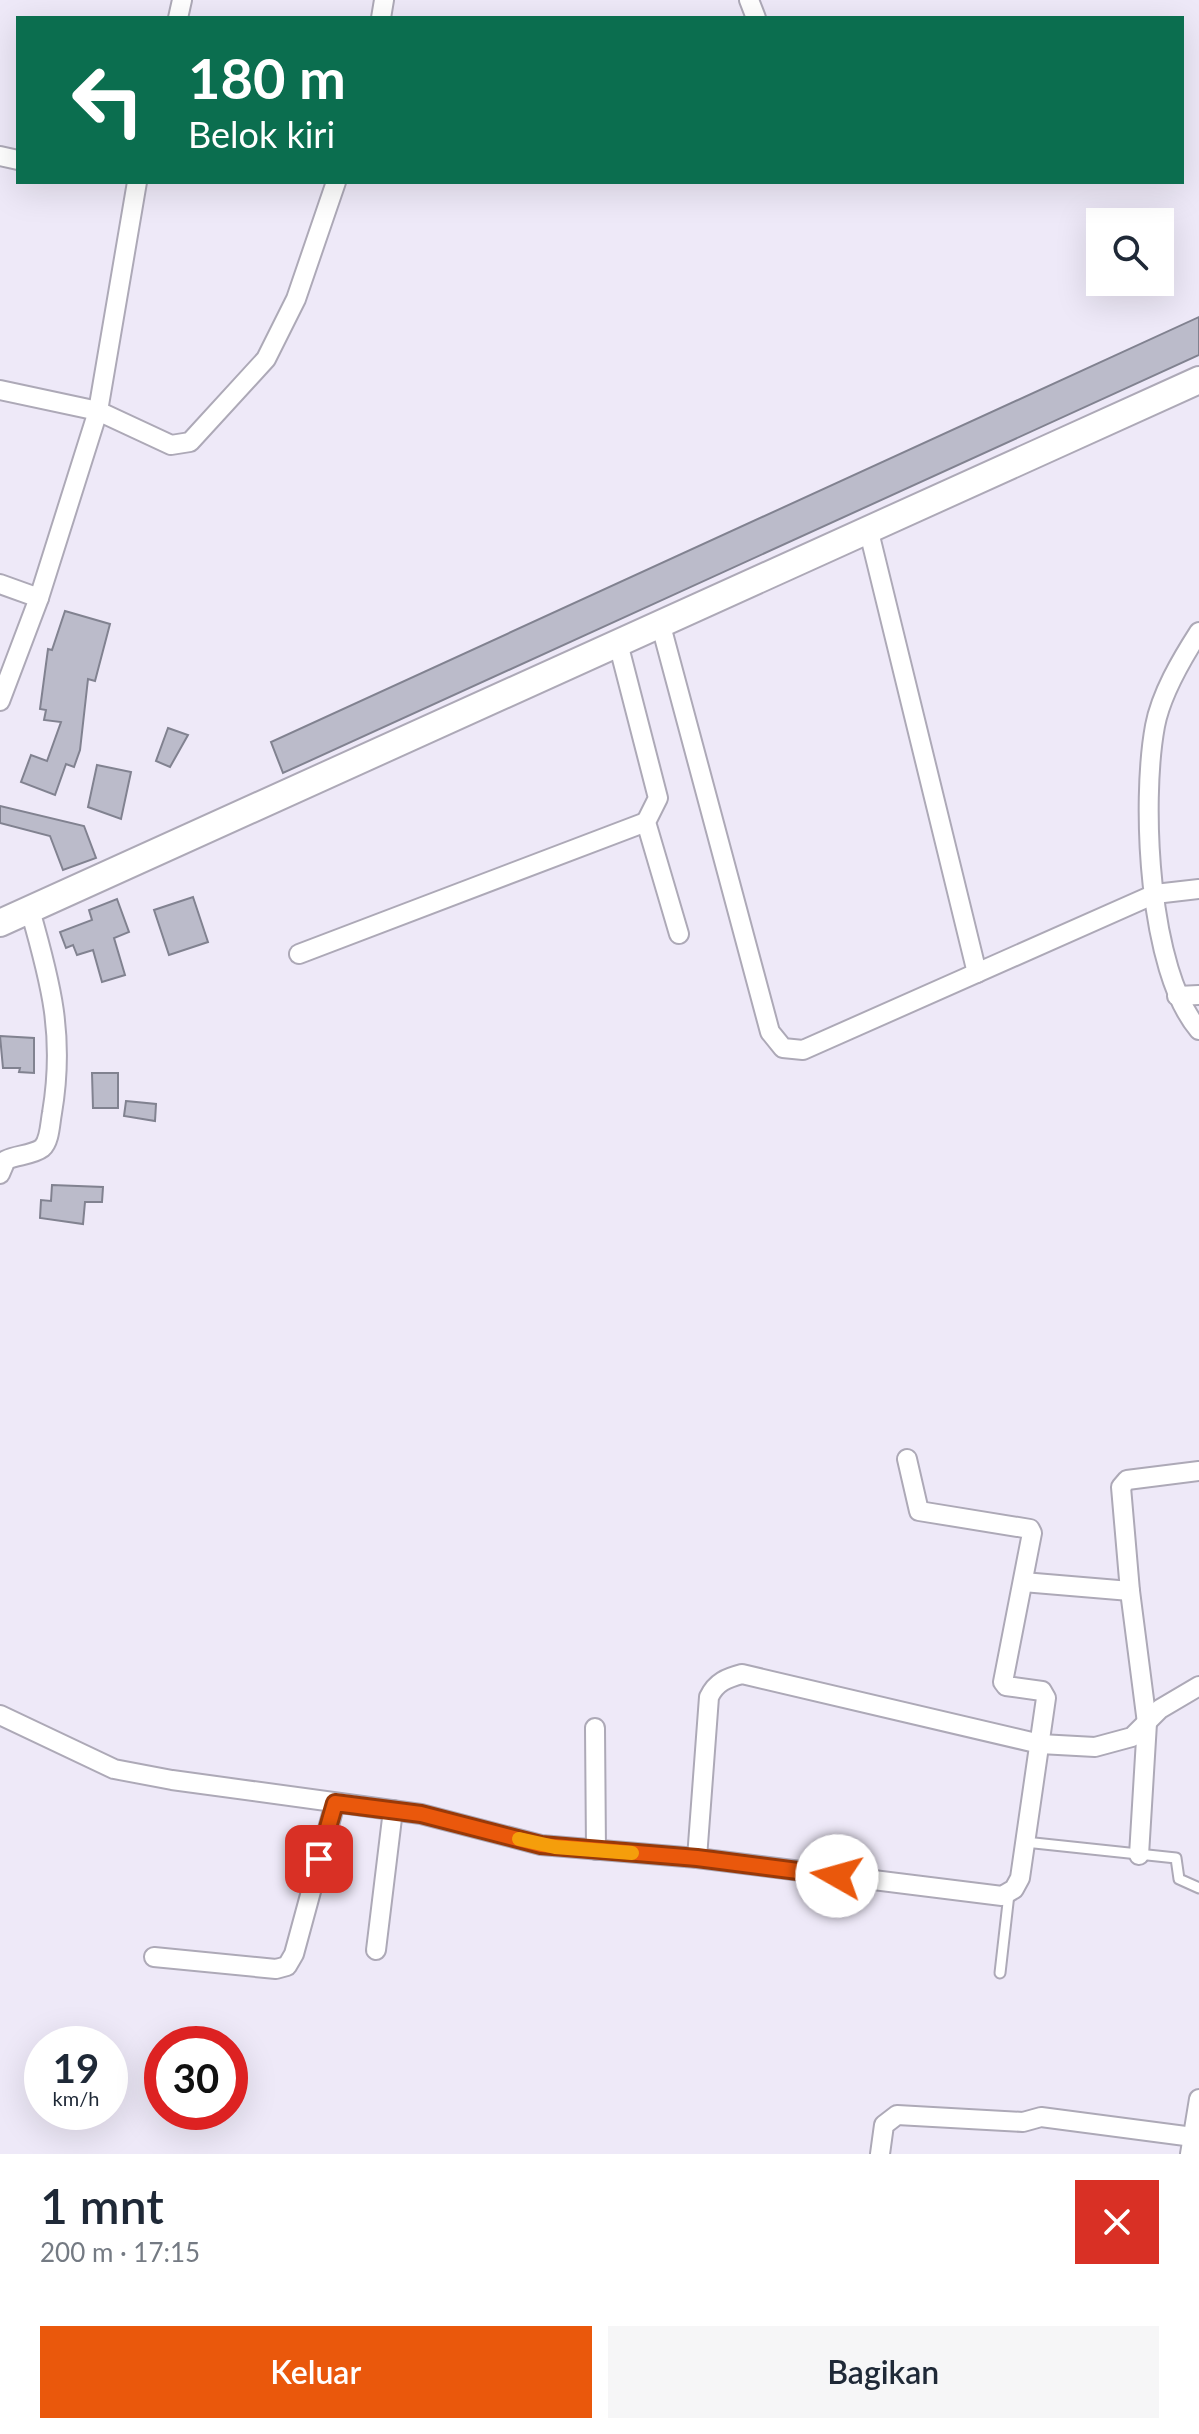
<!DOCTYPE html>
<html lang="id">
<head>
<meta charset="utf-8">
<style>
  body { margin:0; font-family:Lato,sans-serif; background:#f6f6f7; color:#1f2937; height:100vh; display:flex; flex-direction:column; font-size:30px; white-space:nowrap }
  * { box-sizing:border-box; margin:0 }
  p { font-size:26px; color:#747a83 }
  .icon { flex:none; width:44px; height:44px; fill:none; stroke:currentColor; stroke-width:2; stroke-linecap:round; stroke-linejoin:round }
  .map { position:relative; height:2154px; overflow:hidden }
  .side { display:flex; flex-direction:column; background:#fff; flex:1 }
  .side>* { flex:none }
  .hud { position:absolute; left:16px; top:16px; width:1168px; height:168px; border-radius:0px; box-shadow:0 8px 32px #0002; background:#0b6e4f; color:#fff; overflow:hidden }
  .tools { position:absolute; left:1086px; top:208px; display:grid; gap:16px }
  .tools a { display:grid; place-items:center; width:88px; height:88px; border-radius:0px; background:#fff; box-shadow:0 8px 32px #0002; font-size:40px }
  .speed { position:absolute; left:24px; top:2026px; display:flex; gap:16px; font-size:40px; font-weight:700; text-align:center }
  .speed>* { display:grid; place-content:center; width:104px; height:104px; border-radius:50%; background:#fff; box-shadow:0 8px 32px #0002; line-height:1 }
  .speed small { font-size:20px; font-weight:400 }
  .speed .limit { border:12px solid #d22; background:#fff; color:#111 }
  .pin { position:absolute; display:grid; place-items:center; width:68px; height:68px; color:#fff; margin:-34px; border-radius:16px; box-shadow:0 4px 12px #0006 }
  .me { position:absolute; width:88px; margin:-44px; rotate:277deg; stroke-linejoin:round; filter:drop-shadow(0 0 6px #0008) }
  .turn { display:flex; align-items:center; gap:28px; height:168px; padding:0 40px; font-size:36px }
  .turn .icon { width:104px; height:104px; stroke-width:2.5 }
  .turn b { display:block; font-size:56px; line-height:68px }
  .round { display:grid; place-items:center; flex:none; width:84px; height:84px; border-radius:0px; background:#f6f6f7 }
  .overview { display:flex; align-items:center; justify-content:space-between; height:136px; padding:0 40px }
  h1 { font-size:48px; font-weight:600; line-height:60px }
  .action { display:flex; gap:16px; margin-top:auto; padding:16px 40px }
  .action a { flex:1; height:92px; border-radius:0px; background:#ea580c; color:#fff; font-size:32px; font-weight:600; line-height:92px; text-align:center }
  .action a+a { background:#f6f6f7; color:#1f2937 }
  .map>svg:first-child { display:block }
</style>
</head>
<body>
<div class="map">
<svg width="1199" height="2154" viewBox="0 0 1199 2154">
  <rect width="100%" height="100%" fill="#eee9f8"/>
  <!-- building -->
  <g fill="#bbbbca" stroke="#818290" stroke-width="2">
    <polygon points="1199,317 1199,355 283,773 271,742"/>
    <polygon points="65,611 110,624 95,681 88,679 80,750 74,767 66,764 55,795 21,782 31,755 47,761 61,722 44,720 46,710 40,709 48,649 52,650"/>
    <polygon points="168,728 188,735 170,767 156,761"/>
    <polygon points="97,765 131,772 121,819 88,807"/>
    <polygon points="0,806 84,826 96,858 63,870 50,836 0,823"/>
    <polygon points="193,897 208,942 169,955 154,910"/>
    <polygon points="117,899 129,932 114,938 125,975 102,982 93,950 77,955 73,945 66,948 60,932 92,920 89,910"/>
    <polygon points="0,1036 34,1038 34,1073 19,1072 20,1068 3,1068"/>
    <polygon points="92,1073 118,1073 118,1108 93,1108"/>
    <polygon points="126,1101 156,1104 155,1121 124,1116"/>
    <polygon points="52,1185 103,1187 102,1202 85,1202 83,1224 40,1218 41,1200 51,1201"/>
  </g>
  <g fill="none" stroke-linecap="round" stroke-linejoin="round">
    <defs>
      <g id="service">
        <polyline points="1025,1842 1176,1858 1179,1879 1199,1888"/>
        <polyline points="1000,1973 1009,1894"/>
      </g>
      <g id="minor">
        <polyline points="749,0 756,18"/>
        <polyline points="178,18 182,0"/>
        <polyline points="381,18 384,0"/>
        <polyline points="0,156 18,160"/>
        <polyline points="0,390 98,411 171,445 190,442 266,359 296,299 336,182"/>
        <polyline points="869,532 977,973"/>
        <polyline points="0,584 39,598"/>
        <polyline points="660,622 770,1032 783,1048 803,1050 1155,894 1199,889"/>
        <path d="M1199,632C1181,660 1161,694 1155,726C1141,802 1148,971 1199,1030"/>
        <polyline points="618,643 658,798 646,822 679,934"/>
        <polyline points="0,701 39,598 98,411 137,182"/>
        <polyline points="299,954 646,822"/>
        <polyline points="1177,996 1199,995"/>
        <path d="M0,1174L6,1160C16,1155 33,1155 42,1148C50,1141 50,1123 52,1113C65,1036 51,983 30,910"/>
        <polyline points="1023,1582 1130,1591"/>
        <polyline points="0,1715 114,1769 172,1780 421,1814 541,1845 697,1858 1002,1896 1014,1889 1020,1878 1046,1698 1042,1691 1006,1686 1003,1682 1032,1533 1030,1529 919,1511 907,1459"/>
        <polyline points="595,1728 596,1850"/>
        <polyline points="1139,1855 1147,1723 1130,1591 1121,1487 1127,1480 1199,1471"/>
        <path d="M697,1858L709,1697C716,1682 727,1678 742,1674L1040,1744L1095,1747L1132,1737L1160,1709L1199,1686"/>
        <polyline points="376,1950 393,1810"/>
        <polyline points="154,1957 276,1969 287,1966 294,1954 335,1803"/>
        <polyline points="880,2154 884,2125 897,2115 1023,2122 1041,2117 1193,2137"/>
        <polyline points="1190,2154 1199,2099"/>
      </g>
      <polyline id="secondary" points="0,923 1199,380"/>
    </defs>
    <!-- service casing -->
    <use href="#service" stroke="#ada9b7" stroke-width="13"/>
    <!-- minor casing -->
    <use href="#minor" stroke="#ada9b7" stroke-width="22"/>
    <!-- secondary casing -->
    <use href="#secondary" stroke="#ada9b7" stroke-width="30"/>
    <!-- service -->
    <use href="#service" stroke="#fff" stroke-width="9"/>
    <!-- minor -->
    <use href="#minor" stroke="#fff" stroke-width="18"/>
    <!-- secondary -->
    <use href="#secondary" stroke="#fff" stroke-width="26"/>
  </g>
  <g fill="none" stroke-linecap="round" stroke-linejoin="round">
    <defs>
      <polyline id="route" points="319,1859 335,1803 421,1814 541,1845 697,1858 837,1876"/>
    </defs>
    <!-- route casing -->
    <use href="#route" stroke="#983908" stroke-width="20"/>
    <!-- route -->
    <use href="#route" stroke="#ea580c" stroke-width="14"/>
    <!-- slow -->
    <polyline stroke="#f59e0b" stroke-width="14" points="519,1839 555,1847 632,1853"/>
  </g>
</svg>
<div class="tools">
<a><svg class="icon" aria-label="search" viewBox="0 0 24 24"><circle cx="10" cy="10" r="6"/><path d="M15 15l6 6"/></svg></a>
</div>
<div class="speed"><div>19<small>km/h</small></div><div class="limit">30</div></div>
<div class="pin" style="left:319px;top:1859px;background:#d93025"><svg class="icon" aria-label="arrive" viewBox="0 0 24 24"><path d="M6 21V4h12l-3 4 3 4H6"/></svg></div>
<svg class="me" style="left:837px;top:1876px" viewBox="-20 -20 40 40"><circle r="19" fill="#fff"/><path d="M0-13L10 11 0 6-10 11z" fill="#ea580c"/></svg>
<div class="hud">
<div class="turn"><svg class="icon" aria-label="left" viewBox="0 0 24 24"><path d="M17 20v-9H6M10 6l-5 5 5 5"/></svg><div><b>180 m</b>Belok kiri</div></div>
</div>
</div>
<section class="side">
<div class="overview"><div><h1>1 mnt</h1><p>200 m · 17:15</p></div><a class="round" style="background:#d93025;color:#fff"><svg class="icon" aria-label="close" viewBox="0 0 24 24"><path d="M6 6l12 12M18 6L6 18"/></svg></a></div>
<div class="action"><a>Keluar</a><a>Bagikan</a></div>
</section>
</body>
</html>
